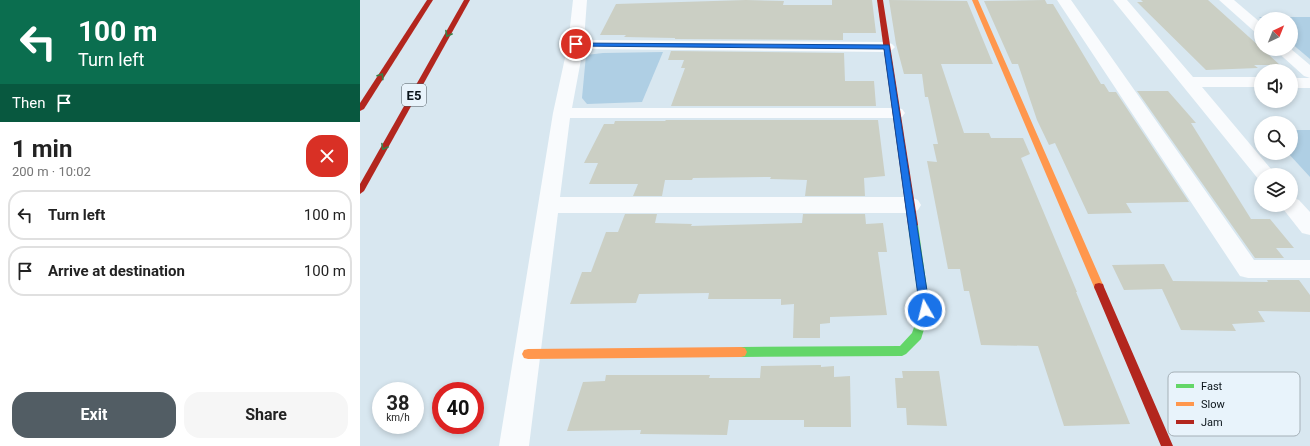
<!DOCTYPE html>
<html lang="en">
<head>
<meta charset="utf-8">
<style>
  body { margin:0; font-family:Roboto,sans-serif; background:#f6f6f6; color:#222; height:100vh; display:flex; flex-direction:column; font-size:15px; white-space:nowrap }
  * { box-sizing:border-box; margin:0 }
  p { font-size:13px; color:#767676 }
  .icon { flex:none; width:22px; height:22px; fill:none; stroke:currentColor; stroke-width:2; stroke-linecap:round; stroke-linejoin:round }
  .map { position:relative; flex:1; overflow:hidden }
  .panel { display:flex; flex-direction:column; background:#fff; width:360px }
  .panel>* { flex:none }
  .banner { background:#0b6e4f; color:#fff; overflow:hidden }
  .needle { width:26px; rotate:43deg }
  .fabs { position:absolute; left:894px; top:12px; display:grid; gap:8px }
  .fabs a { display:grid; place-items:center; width:44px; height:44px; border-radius:50%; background:#fff; box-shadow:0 2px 6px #0003; font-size:20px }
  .speed { position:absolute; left:12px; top:382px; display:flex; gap:8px; font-size:20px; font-weight:700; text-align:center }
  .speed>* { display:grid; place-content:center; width:52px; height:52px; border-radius:50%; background:#fff; box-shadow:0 2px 6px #0003; line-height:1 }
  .speed small { font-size:10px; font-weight:400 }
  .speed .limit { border:6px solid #d22; background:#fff; color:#111 }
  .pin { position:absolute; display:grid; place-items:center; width:34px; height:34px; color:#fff; margin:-17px; border:2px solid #fff; border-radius:50%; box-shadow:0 1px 4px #0007 }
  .me { position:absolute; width:44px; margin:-22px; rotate:352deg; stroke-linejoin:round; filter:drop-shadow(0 0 3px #0008) }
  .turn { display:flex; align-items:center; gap:14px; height:84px; padding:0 12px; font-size:18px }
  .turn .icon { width:52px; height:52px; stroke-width:2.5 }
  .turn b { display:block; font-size:28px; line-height:34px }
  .then { display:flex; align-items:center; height:38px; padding:0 12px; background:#0003; gap:8px; font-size:15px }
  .round { display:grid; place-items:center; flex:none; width:42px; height:42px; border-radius:16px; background:#f6f6f6 }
  .headline { display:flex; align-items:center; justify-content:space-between; height:68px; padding:0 12px }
  h1 { font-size:24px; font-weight:700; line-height:30px }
  .primary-button { display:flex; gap:8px; margin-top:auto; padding:8px 12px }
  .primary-button a { flex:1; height:46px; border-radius:16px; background:#525d64; color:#fff; font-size:16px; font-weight:700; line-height:46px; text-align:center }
  .primary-button a+a { background:#f6f6f6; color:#222 }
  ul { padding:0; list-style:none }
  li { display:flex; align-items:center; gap:12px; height:50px; margin:0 8px 6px; padding:0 4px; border:2px solid #e0e0e0; border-radius:16px }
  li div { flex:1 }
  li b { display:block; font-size:15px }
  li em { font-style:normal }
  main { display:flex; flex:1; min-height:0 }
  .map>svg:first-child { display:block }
</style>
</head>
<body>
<main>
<section class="panel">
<div class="banner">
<div class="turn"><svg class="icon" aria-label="left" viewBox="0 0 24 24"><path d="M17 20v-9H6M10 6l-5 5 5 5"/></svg><div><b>100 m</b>Turn left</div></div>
<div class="then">Then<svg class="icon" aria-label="arrive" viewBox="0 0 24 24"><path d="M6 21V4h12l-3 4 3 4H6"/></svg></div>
</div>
<div class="headline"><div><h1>1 min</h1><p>200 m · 10:02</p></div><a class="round" style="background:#d93025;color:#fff"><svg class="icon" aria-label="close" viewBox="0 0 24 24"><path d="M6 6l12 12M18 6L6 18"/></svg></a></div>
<ul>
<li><svg class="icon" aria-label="left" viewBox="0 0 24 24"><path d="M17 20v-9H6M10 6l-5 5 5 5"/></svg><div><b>Turn left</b></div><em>100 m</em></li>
<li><svg class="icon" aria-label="arrive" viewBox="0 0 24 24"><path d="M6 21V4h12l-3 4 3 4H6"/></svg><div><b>Arrive at destination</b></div><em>100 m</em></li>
</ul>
<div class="primary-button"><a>Exit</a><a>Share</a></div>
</section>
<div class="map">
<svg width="950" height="446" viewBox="0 0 950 446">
  <rect width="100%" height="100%" fill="#d8e7f0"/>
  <!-- green -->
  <g fill="#afcfe4">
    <polygon points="899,17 950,17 950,59 931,43 931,19 901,19"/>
    <polygon points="303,52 282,102 227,104 222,98 226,55 243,53"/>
    <polygon points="931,130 950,130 950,177 928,153 931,153"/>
  </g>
  <!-- building -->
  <g fill="#cbcfc4">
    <polygon points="386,0 424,1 423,5 472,5 472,0 512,0 516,33 483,33 483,40 315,39 315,38 264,37 266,35 240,35 256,4"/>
    <polygon points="529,0 607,1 633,64 581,64 604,133 629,133 631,138 663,138 670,154 661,158 717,292 716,292 770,424 704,426 678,346 621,345 609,291 604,291 600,269 588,269 567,161 577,162 573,144 578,144 568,97 565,97 562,74 544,74 536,44"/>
    <polygon points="685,0 687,4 693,4 741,84 744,84 749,92 756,92 829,202 766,203 772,213 728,214 695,143 689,145 677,120 658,64 652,64 624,1"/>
    <polygon points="781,0 848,0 920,65 894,65 898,68 846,70 777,2 783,2"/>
    <polygon points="311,51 484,53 485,81 514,81 516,106 311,106 325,68 321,68 324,60 308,60"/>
    <polygon points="777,91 808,91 836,123 831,123 891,219 910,219 934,248 916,248 924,258 895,258"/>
    <polygon points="306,120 518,120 525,176 504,178 505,196 445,196 447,180 410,179 411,177 333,178 332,180 305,180 302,196 273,196 278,184 229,184 238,163 224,163 244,124 254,124 255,121 305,121"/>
    <polygon points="265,214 297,214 295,223 332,224 331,226 442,223 443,214 505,214 506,224 523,223 527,252 518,252 527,315 470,317 470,323 460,324 460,338 433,338 434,304 421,305 421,299 348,299 349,293 279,294 276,303 210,304 222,272 231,272 246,232 258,232"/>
    <polygon points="804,264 813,281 908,282 907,280 939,280 950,295 950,312 898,311 905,322 872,324 876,331 821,330 802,289 764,290 752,265"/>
    <polygon points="461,365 461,367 474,366 474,377 490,376 491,427 444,427 444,420 369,420 367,435 280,434 281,430 207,431 223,382 245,381 246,375 350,375 349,378 400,378 401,366"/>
    <polygon points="542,371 579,371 587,426 547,425 546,408 537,408 535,378 543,378"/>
  </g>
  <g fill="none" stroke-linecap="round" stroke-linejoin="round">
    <!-- street -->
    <g fill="#f9fbfd" fill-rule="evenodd">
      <polygon points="213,0 227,0 224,40 527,42 532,44 535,47 532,50 527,52 223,49 212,108 536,108 542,109 545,113 542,117 536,118 210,118 200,197 550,197 558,200 561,205 558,210 550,213 198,213 169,446 139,446 193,113 208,44"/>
      <polygon points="697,0 711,0 894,260 950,260 950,278 888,278 880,276"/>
      <polygon points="753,0 767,0 833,77 901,77 901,87 842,87 916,175 901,175 901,180 899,180"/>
      <polygon points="859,0 874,0 901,23 901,34 896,33"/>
      <polygon points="914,49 931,49 950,65 950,78 944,76"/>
      <rect x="931" y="78" width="19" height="10"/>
      <polygon points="931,197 939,200 950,212 950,235 942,233 920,205 931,205"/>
    </g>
    <!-- fast -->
    <polygon fill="#63d668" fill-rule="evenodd" points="553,222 558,225 570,310 561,339 546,354 542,356 381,357 377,356 375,352 377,348 381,347 540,346 552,333 560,310 548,225"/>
    <!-- slow -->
    <g fill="#ff974d" fill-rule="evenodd">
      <polygon points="612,0 618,0 744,287 743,290 739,291 735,290 734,287"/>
      <polygon points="381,347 385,348 387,352 385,356 381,357 168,359 164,358 162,354 164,350 168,349"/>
    </g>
    <!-- jam -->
    <g fill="#b3261e" fill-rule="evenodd">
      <polygon points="67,0 73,0 4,109 0,111 0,103"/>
      <polygon points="104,0 110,0 4,191 0,194 0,184"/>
      <polygon points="517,0 523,0 558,225 553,228 548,225"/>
      <polygon points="739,283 743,284 744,287 813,446 801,446 734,287 735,284"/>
    </g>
  </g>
  <!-- one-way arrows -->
  <defs><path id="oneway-chevron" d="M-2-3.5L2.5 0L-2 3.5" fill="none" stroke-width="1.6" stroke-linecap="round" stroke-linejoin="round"/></defs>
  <g stroke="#3b7e44">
    <use href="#oneway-chevron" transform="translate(88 34) rotate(119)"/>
    <use href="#oneway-chevron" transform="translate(21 76) rotate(-57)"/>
    <use href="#oneway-chevron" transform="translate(24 147) rotate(119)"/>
  </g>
  <!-- route -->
  <polygon fill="#1a73e8" stroke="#114b97" points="214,43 529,45 570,310 569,313 565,314 561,313 560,310 524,49 216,46 214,46"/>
  <g text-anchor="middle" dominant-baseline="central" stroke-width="4" stroke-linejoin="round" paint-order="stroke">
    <!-- shield labels -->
    <rect fill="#e8f3fb" stroke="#4d565d" stroke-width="1" x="42" y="84" width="24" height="22" rx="3"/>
    <g font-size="13" font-weight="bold" fill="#0a1319">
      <text x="54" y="95">E5</text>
    </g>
  </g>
  <!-- legend -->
  <rect x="808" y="372" width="132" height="64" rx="6" fill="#e8f3fb" stroke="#a5b0b7" stroke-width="1"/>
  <rect x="816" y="384" width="18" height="4" fill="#63d668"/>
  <rect x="816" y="402" width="18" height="4" fill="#ff974d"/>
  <rect x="816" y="420" width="18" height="4" fill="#b3261e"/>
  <g font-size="11" fill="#0a1319">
    <text x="841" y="390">Fast</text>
    <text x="841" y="408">Slow</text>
    <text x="841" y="426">Jam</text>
  </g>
</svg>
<div class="fabs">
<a><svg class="needle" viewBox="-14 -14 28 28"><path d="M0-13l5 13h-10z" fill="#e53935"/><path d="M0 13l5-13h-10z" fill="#767676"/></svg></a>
<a><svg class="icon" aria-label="sound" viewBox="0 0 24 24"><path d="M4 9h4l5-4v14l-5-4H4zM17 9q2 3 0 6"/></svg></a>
<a><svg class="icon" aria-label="search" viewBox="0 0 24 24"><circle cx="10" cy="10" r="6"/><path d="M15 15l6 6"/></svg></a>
<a><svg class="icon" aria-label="layers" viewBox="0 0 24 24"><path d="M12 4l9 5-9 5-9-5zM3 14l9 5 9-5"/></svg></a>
</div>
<div class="speed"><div>38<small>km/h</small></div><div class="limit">40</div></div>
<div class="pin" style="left:216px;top:44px;background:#d93025"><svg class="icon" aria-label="arrive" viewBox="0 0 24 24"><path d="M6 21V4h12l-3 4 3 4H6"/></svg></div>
<svg class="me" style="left:565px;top:310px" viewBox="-20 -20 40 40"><circle r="17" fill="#1a73e8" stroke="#fff" stroke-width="3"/><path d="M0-11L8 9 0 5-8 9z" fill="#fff"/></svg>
</div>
</main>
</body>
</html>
